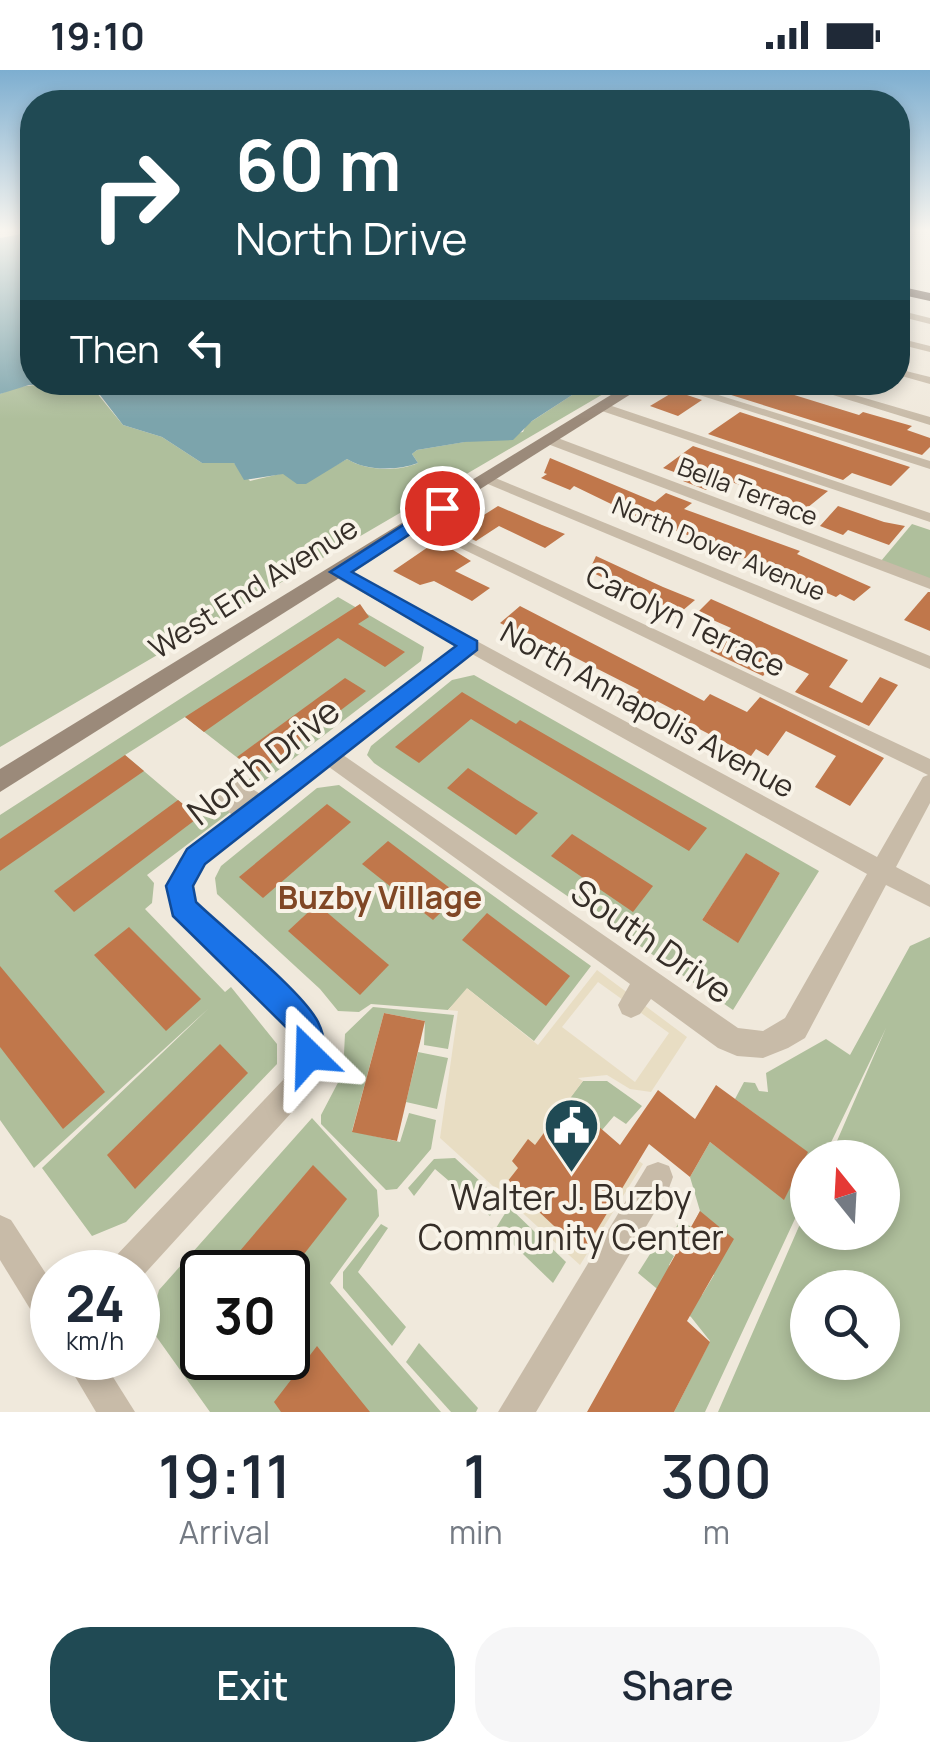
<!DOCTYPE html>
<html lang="en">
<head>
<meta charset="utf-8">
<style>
  body { margin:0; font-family:Manrope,sans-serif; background:#f6f6f7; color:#1f2937; height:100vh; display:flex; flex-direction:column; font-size:38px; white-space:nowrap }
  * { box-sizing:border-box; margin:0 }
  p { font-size:32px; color:#747a83 }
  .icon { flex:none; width:55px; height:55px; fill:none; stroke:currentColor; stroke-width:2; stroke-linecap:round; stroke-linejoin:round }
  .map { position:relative; height:1342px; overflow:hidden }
  .panel { display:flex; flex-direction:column; background:#fff; flex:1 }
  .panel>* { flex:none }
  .top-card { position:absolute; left:20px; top:20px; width:890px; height:305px; border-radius:40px; box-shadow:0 5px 15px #0003; background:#204a54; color:#fff; overflow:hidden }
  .needle { width:65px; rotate:342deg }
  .buttons { position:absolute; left:790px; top:1070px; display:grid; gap:20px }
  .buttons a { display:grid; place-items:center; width:110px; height:110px; border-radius:50%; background:#fff; box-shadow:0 5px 15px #0003; font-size:50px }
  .speed { position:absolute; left:30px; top:1180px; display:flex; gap:20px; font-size:50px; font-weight:700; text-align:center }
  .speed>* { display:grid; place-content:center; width:130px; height:130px; border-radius:50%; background:#fff; box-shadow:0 5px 15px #0003; line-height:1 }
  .speed small { font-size:25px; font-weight:400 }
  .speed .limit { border:5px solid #111; border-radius:15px; background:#fff; color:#111 }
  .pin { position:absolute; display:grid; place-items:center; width:85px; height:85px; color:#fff; margin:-42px; border:5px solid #fff; border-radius:50%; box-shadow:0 2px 10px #0007 }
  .me { position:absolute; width:110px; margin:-55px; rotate:338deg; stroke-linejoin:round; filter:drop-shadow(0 0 8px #0008) }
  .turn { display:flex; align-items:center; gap:35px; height:210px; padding:0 50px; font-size:45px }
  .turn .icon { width:130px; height:130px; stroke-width:2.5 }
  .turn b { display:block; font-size:70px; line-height:85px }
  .then { display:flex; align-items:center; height:95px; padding:0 50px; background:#0003; gap:20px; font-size:38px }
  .eta { display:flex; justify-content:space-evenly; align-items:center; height:170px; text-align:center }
  .eta b { font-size:60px; font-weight:600; line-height:70px }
  .primary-button { display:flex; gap:20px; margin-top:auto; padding:20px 50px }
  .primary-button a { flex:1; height:115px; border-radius:40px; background:#204a54; color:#fff; font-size:40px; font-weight:600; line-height:115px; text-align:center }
  .primary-button a+a { background:#f6f6f7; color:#1f2937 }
  .status { display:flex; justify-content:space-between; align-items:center; height:70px; padding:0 50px; background:#fff; direction:ltr }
  .status svg { height:28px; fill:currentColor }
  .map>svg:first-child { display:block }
</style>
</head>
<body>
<div class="status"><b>19:10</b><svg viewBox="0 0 49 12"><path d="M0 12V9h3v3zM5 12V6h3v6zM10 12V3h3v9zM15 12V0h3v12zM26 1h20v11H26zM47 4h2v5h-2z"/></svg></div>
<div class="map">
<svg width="930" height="1342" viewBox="0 0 930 1342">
  <rect width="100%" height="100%" fill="#f0e9dc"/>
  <!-- green -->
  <g fill="#afbf9c" fill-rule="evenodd">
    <path d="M55,313L96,322L123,355L162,367L202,393H234L250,411L284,403L302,414L347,389C366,401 397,402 418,393L412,384L417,380L523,362L526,355L586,316L622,313L0,677V324L17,317Z"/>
    <polygon points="912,454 930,460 930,510 881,491"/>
    <polygon points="338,527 424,577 421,591 246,725 238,718 257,703 185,647 125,685 198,747 225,727 237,737 147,805 154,813 152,833 145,839 225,922 231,917 277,974 277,994 126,1152 92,1166 42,1098 209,938 34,1098 0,1050 0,745"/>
    <path d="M474,605L819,801L733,940L374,693L367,685L371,676L452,610ZM746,784L780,803L737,872L702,850Z"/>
    <polygon points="339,715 591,896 534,971 468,919 448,940 371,934 359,942 338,941 320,919 217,824 215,808 221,796 317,718"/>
    <path d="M930,867V1342H718L807,1138L808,1162H882V1088L830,1087L886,958L824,1087L808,1088L807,1123L705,1342H674L710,1271L691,1247L638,1203L657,1173L674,1186L669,1195L702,1225L714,1205L671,1166L681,1149L691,1157L690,1161L700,1141L690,1107L710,1072L784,1129L807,1082L735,1029L744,1012L755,1013L759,1021L768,1022L766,1003L826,969L850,985L910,876ZM808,1218H882V1292H808Z"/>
    <polygon points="373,937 454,945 448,979 424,975 425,951 384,943 352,1061 400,1072 409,1043 436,1050 431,1079 397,1119 386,1120 321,1054 321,1045 343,1003 345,964"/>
    <polygon points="418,982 448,988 437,1039 406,1032"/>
    <polygon points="583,1011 607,1011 642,1036 626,1054 614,1046 602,1060 568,1030"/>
    <path d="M312,1048L377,1120L379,1146L330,1213L441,1342H210L153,1262L152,1245L159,1220ZM202,1202H288V1288H202Z"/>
    <polygon points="455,1088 494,1124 495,1137 490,1146 435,1099 414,1126 408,1118 434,1089"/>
    <polygon points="509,1137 566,1192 553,1213 496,1158"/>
    <polygon points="381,1154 388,1158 358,1202 406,1257 392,1276 343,1218 343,1202"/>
    <polygon points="419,1273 478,1338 476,1342 451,1342 406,1292"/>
  </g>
  <!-- plaza -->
  <path fill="#e8ddc3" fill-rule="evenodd" d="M597,900L687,967L651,1022L630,1019L607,1005L578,1008L583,1011L508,1112L582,1182L639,1091L643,1094L580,1195L440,1068L458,941L448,940L467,918L538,975ZM598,912L669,963L635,1012L562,957Z"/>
  <!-- water -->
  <path fill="#7ca4ac" d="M21,164L32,165V312L599,313L583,318L532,351L513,370L465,372L417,380L412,384L418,393C396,401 366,401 347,389L306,414H297L283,404L244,410L234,393H202L162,367L123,355L100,325L81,316L29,315L0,324V168Z"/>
  <!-- building -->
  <g fill="#c0774b">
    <polygon points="691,312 752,312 859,345 863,342 912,356 907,360 930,368 930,377 922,385 728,324 722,316 716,320"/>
    <polygon points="675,321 702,330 678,346 650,336"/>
    <polygon points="740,342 910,397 891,416 852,403 843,410 708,364"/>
    <polygon points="693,376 828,421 807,438 720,408 706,420 683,411 688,407 663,398"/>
    <polygon points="550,388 655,432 666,423 692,433 684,439 800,481 797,484 871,517 854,531 840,524 836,527 747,488 733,489 713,479 718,476 638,447 574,416 570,420 541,408 547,404 544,403"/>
    <polygon points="498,436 542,455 565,464 545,478 499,456 476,471 457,462"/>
    <polygon points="838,436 884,452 905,456 889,475 848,460 843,465 820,456"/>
    <polygon points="440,472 471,491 455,501 490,518 472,531 434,511 420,515 393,501 434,473"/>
    <polygon points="596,486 663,517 695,530 675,547 644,533 648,529 589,501"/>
    <polygon points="928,522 930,522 930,561 904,550"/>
    <polygon points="711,529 848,590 829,617 862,633 880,607 898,615 869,656 795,622 809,604 777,589 763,606 710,581 731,558 697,543"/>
    <polygon points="360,534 369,547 358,554 405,582 385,597 338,568 204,662 185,647"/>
    <polygon points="520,536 704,631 710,624 747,642 760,627 884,688 850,736 815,717 836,686 786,661 768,686 756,679 751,686 686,652 689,648 657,631 654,634 635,624 639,620 521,560 518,562 500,553"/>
    <polygon points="345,608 366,621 258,703 237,687"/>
    <polygon points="462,622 516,654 520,650 707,758 689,781 471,649 419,693 395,677"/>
    <polygon points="125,685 144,701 0,801 0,769"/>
    <polygon points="468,698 517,730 538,743 516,765 447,718"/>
    <polygon points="178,730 199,747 74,842 54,821"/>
    <polygon points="327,734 351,752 263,828 239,807"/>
    <polygon points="572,764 653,816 633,842 551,786"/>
    <polygon points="388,771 459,825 433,850 362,794"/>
    <polygon points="746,783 780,803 738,873 702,850"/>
    <polygon points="317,834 389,895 360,925 288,861"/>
    <polygon points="487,843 570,906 546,936 462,870"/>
    <polygon points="129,857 201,929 166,961 94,885"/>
    <polygon points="0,896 105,1022 63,1059 0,977"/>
    <polygon points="384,943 425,951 397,1071 352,1062"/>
    <polygon points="220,974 248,1003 135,1119 107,1085"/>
    <polygon points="716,1015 808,1082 784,1130 710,1072 690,1107 649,1074 583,1183 507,1112 518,1098 512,1091 528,1069 535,1075 568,1030 620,1075 658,1020 695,1049"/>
    <polygon points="313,1095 347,1129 290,1202 222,1202"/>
    <polygon points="700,1141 734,1169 687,1251 710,1272 674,1342 587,1342"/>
    <polygon points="317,1276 336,1300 370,1342 281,1342 274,1332"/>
  </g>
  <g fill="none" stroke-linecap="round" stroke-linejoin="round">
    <!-- minor -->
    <g fill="#c8bba8" fill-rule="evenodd">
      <polygon points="898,240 930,248 930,254 898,246"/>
      <polygon points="898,268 930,276 930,282 898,274"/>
      <polygon points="898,299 930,307 930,314 898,305"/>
      <polygon points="659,312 677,312 930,391 930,399"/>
      <polygon points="791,312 810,312 930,347 930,355"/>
      <polygon points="603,333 930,443 930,452 599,340 597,337"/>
      <polygon points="545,367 555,367 930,508 930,519 545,373"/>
      <polygon points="488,405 930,586 930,599 483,412 481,409"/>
      <path d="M418,448L930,689V733L896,797L930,815V837L886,815L805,968L788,978L763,988L737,986L718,978L651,929L640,944L631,948L622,944L618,935L630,914L329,697L197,801L191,816L194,833C217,854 240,876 264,898C307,938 345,969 303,1030L138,1211V1202H108L112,1190L283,1010L294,986L290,958L175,846L171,838L167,816L180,788L234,747L214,727L217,721L228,720L231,712L238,710L262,725L458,576L333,506V500H345L877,787L923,707L928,705L413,455V449ZM472,584L867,804L785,948L763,961L738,958L343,685Z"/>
      <polygon points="658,1092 669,1096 673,1107 669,1118 536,1342 498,1342 647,1096"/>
      <polygon points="0,1145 11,1150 52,1213 52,1260 40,1255 0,1190"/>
      <polygon points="64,1288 101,1288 135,1342 96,1342"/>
    </g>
    <!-- secondary -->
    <polygon fill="#9b8a7a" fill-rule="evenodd" points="632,312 650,312 0,722 0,699"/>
    <!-- trunk -->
    <polygon fill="#66584c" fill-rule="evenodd" points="898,216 930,223 930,231 898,224"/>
  </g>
  <!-- sky -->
  <linearGradient id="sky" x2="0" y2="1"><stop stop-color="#7daed0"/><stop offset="0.46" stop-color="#f8f5ef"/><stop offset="1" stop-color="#f8f5ef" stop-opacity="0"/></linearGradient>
  <rect width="930" height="349" fill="url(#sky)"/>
  <!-- route -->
  <path fill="#1a73e8" stroke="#114b97" stroke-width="2.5" d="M436,434L450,438L352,502L477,571V580L205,794L193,816L196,832C224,859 302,921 318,952C325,966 326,982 320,996L309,1001L298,996L289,960L173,846L166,816L187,779L456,576L330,502Z"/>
  <!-- icons -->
  <defs>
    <symbol id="civic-pin" viewBox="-11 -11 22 30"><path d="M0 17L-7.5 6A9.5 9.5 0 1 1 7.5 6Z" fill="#204a54" stroke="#f8f3e8"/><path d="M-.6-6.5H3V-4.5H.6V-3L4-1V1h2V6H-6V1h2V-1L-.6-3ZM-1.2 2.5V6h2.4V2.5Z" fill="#fff"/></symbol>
  </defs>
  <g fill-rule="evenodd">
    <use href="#civic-pin" x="540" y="1024" width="63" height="86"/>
  </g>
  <g text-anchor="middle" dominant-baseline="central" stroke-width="8" stroke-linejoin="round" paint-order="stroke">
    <!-- far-street labels -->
    <g font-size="25" fill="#352e28" stroke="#f8f3e8">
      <text transform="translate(748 421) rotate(21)">Bella Terrace</text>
      <text transform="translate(719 478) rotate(23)">North Dover Avenue</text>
    </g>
    <!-- street labels -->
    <g font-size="30" fill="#352e28" stroke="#f8f3e8">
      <text transform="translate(253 517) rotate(-32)">West End Avenue</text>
      <text transform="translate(686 550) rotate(26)">Carolyn Terrace</text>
      <text transform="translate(648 639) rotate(29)">North Annapolis Avenue</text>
    </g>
    <!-- neighbourhood labels -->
    <g font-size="32" font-weight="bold" fill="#804725" stroke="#f8f3e8">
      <text x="380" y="827">Buzby Village</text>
    </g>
    <!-- near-street labels -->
    <g font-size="35" fill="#352e28" stroke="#f8f3e8">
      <text transform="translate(263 691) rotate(-38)">North Drive</text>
      <text transform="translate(652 871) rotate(35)">South Drive</text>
    </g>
    <!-- near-poi labels -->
    <g font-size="35" fill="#352e28" stroke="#f8f3e8">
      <text x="571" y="1127">Walter J. Buzby<tspan x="571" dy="40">Community Center</tspan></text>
    </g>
  </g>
</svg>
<div class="buttons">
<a><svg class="needle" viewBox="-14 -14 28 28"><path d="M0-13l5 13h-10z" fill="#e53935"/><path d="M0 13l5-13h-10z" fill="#747a83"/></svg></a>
<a><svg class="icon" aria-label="search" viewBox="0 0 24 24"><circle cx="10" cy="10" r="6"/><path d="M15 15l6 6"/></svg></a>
</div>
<div class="speed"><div>24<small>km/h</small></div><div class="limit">30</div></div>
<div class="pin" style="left:442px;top:438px;background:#d93025"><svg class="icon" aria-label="arrive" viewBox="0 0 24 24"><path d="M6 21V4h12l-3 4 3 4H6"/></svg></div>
<svg class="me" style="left:309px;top:985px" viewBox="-20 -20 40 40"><path d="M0-17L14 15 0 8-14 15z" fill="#1a73e8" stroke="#fff" stroke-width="4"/></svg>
<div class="top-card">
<div class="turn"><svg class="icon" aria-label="right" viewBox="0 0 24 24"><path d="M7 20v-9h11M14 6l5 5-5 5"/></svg><div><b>60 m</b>North Drive</div></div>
<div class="then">Then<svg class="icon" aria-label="left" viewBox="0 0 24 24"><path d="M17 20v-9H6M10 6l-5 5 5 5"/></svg></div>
</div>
</div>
<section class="panel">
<div class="eta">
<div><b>19:11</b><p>Arrival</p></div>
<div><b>1</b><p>min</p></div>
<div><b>300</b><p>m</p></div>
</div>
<div class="primary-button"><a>Exit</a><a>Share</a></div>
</section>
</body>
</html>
